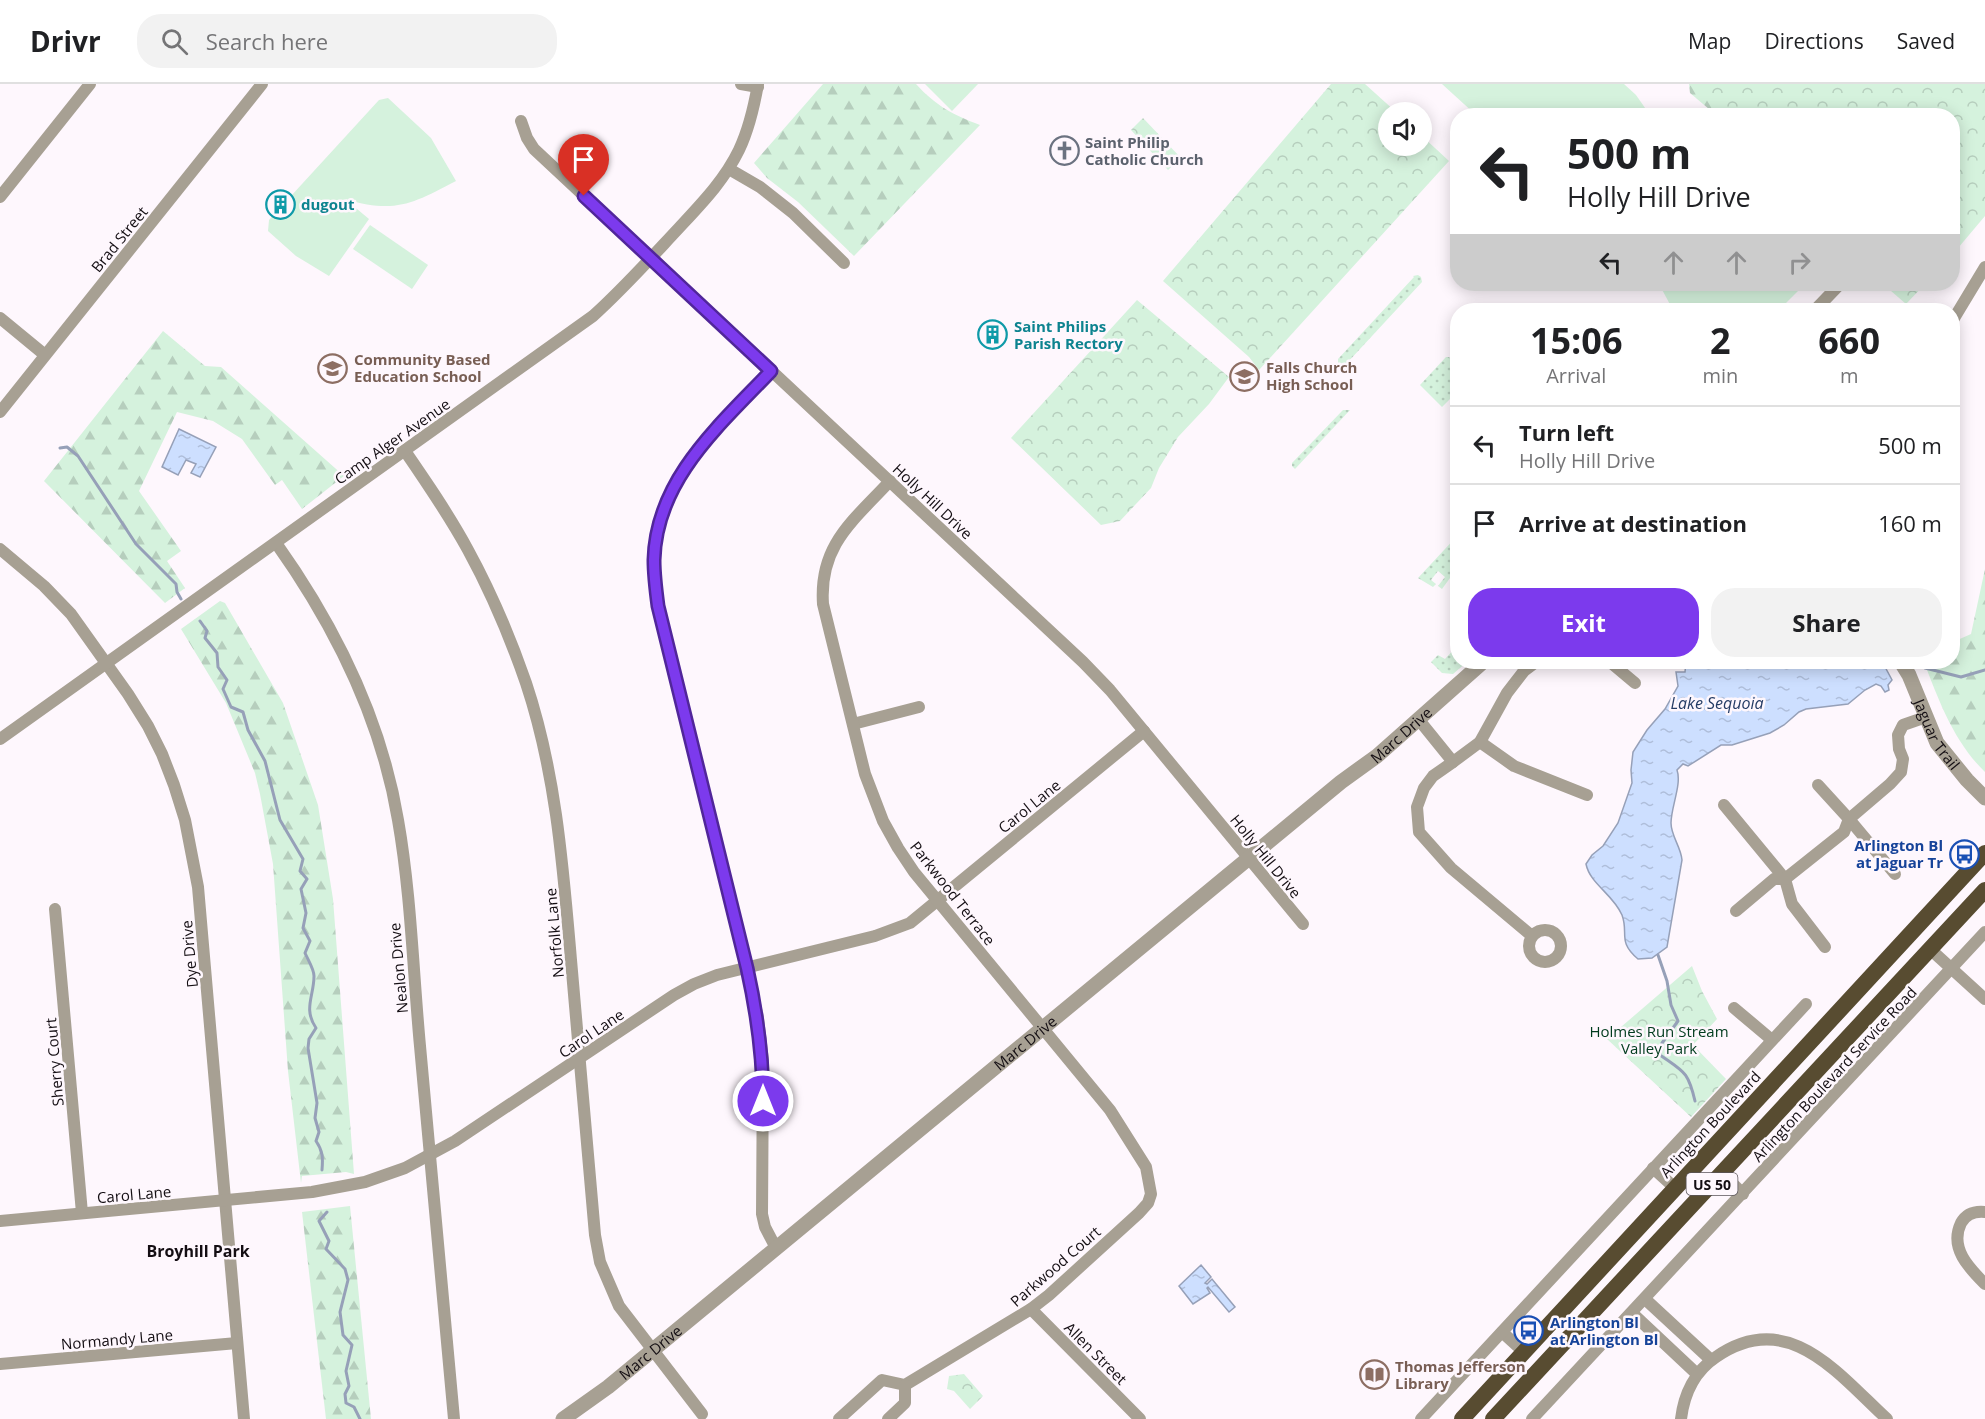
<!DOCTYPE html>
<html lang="en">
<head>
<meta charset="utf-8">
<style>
  body { margin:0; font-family:"Open Sans",sans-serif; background:#f2f2f2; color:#202124; height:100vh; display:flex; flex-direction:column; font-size:22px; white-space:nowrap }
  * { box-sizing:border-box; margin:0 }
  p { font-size:20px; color:#757577 }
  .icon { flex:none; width:33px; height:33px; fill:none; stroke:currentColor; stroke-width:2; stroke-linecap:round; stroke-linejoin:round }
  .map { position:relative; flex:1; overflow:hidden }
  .panel { position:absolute; left:1450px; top:219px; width:510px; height:366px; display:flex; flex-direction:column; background:#fff; border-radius:24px; box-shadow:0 3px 15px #0003 }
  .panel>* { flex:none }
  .guide { position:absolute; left:1450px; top:24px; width:510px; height:183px; border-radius:24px; box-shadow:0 3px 15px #0003; background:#fff; color:#202124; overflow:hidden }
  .tools { position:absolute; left:1378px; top:18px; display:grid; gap:12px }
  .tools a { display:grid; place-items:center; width:54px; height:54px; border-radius:50%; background:#fff; box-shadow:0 3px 15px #0003; font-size:30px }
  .pin { position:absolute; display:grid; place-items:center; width:51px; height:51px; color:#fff; margin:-62px -26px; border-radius:50% 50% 50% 0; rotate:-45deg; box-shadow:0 0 6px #0007 }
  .pin .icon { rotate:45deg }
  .me { position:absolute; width:66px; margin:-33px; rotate:0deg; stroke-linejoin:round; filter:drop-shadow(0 0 4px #0008) }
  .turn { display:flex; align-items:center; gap:21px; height:126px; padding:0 18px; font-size:27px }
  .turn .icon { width:78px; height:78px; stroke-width:2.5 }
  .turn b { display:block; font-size:42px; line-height:51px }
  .lanes { display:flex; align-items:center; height:57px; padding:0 18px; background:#0003; justify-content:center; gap:30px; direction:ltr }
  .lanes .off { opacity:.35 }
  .eta { display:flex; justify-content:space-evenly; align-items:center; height:102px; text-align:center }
  .eta b { font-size:36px; font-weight:700; line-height:42px }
  .button { display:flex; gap:12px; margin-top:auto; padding:12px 18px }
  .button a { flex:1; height:69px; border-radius:24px; background:#7c3aed; color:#fff; font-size:24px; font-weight:700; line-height:69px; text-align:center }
  .button a+a { background:#f2f2f2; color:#202124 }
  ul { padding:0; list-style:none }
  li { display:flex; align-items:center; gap:18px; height:78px; padding:0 18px; border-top:2px solid #e0e0e0 }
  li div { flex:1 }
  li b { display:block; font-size:22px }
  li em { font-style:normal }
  header { display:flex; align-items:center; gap:36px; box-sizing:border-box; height:84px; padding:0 30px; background:#fff; border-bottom:2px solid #e0e0e0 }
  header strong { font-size:28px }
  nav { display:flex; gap:33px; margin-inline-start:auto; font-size:21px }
  .search { width:420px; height:54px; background:#f2f2f2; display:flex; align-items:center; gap:15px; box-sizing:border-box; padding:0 21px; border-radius:24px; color:#757577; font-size:22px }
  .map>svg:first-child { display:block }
</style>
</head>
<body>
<header>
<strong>Drivr</strong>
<div class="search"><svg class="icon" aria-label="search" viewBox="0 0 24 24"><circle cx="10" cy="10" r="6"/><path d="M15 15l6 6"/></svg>Search here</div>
<nav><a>Map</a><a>Directions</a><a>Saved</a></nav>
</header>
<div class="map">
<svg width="1985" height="1335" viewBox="0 0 1985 1335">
  <defs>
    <pattern id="grass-dots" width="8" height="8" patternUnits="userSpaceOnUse" patternTransform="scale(1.5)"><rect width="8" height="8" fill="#d5f2dd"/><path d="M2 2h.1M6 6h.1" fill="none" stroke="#b6cebd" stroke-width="1.8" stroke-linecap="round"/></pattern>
    <pattern id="forest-firs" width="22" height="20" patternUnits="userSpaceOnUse" patternTransform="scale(1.5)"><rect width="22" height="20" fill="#d5f2dd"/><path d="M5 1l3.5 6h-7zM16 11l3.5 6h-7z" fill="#b6cebd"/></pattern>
    <pattern id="park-crowns" width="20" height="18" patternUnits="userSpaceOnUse" patternTransform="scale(1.5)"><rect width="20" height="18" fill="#d5f2dd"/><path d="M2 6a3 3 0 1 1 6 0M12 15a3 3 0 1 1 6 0" fill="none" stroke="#b6cebd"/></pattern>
    <pattern id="water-ripples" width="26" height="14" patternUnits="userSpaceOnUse" patternTransform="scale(1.5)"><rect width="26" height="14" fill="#cddfff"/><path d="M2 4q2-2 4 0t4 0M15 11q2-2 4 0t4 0" fill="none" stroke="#afbeda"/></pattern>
  </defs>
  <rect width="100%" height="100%" fill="#fef7fd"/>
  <!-- grass -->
  <g fill="url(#grass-dots)">
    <polygon points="1418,191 1421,193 1422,198 1347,279 1348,281 1343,286 1341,286 1338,279 1338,275 1414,193 1413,192"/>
    <polygon points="1446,273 1449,273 1458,282 1458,307 1442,323 1420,301"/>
    <polygon points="1343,326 1350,326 1295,385 1292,382 1292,379"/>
    <polygon points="1458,451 1458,483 1442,505 1438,502 1445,493 1438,487 1431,496 1436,500 1433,503 1418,494"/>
    <polygon points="1458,561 1458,578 1467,578 1453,590 1442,589 1431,578 1438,571 1445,575"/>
  </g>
  <!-- forest -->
  <g fill="url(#forest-firs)">
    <path d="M823,0H916C935,21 953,31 980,41L854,172L798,118L767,94L754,79Z"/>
    <polygon points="1689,0 1702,0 1735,31 1716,31 1690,9"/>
    <polygon points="163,247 205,282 221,283 344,392 302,425 282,396 275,401 242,355 213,337 177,328 139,407 181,467 167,477 185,504 165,519 44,397"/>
    <path d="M1985,485V688C1954,658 1939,617 1924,578H1953V558L1971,550Z"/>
    <polygon points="220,517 225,519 283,619 318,721 333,815 354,1090 346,1088 302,1092 301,1099 288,987 273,780 260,710 255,689 226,619 181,545"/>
    <polygon points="350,1122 371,1335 326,1335 302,1128"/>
  </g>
  <!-- park -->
  <g fill="url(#park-crowns)">
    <polygon points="1331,0 1365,0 1396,28 1389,28 1389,62 1422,62 1422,52 1449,77 1259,286 1249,273 1163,197"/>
    <polygon points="1701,0 1985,0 1985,132 1953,170 1953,32 1733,31"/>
    <polygon points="1143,34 1181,74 1168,86 1131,46"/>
    <polygon points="1883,200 1925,200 1906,220"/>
    <polygon points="1137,216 1229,293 1209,320 1178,353 1159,384 1151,404 1120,437 1101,441 1011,354"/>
    <polygon points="1692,882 1702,907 1717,935 1693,961 1726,995 1691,1033 1607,955"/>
    <polygon points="964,1290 983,1312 970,1325 954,1307 947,1305 949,1292"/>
  </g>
  <!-- pitch -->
  <g fill="#d5f2dd">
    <polygon points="925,0 978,0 952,27"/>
    <polygon points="1442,0 1624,0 1636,11 1650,31 1476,31"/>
    <path d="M388,14L431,54L456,97C412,120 395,130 345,115L369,135L329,192L296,172L268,147L269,136L379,16Z"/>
    <polygon points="370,141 428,181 412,205 353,165"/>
    <polygon points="1659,200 1805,200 1779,226 1673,226"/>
  </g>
  <!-- water -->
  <g fill="url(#water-ripples)" stroke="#96a0b8" stroke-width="1.5">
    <polygon points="179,345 216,363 200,393 191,389 196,380 186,376 178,391 162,383"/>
    <path d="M1686,578H1875L1884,581L1892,596L1888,601L1889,606L1885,608L1881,602L1876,600L1865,606L1848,620L1806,625L1799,628L1784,641L1770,649L1732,661H1721L1688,682L1683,680L1677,686C1682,700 1671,723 1671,739C1671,752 1681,763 1682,776L1667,863L1652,874L1638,875C1617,857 1629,850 1622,831C1613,810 1590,800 1586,780L1592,771L1603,762L1618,739L1632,699L1631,686L1633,668L1647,646L1665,625L1678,602L1676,588H1685Z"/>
    <polygon points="1201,1181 1211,1193 1205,1199 1207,1200 1212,1195 1235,1223 1229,1228 1208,1203 1207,1204 1210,1209 1193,1220 1179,1202"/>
  </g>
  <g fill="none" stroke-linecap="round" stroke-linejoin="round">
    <!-- stream -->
    <g stroke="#96a0b8" stroke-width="3">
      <polyline points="60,364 67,363 78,372 136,460 176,500 177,508 181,515"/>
      <path d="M200,537L207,547L205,554L217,569L218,583L227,596L223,605L231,623L243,628L248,646L265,677L280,736L303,775L300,787L307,795L301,805L306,829L303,844L310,857L305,869C308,876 314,885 314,892C314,912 303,925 316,944L309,955L308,964L317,1019L315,1034L319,1048L316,1057C323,1067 323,1074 322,1086"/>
      <polyline points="1925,584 1961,593 1985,586"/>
      <path d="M1658,871L1667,897L1671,921L1678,937L1662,959L1660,971C1684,988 1688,987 1695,1017"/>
      <polyline points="327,1128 319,1137 329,1157 326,1165 345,1185 348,1196 340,1228 343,1251 352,1261 346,1287 349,1302 345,1310 346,1319 354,1323 360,1335"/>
    </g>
    <!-- minor -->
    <g stroke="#a7a093" stroke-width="12">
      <polyline points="741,0 758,3"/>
      <polyline points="521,37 527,54 534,65 1083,578 1110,606 1303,840"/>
      <polyline points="729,85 760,103 793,129 844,179"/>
      <polyline points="0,113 90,0"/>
      <polyline points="1815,226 1840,200"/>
      <polyline points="0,234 45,271"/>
      <polyline points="1953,236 1985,183"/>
      <path d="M771,287C719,342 661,390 654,472C653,489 656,505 658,522L747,884L758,934L763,977L762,1130L765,1143L776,1164"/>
      <polyline points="0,328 262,0"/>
      <path d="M405,367C427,399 449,431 468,466C491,508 510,553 526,599C556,689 563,782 571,876C579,968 587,1059 595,1151L600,1178L619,1222L702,1330"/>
      <path d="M276,459C335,542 381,634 398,736C411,810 413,887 420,962C432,1087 443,1211 454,1335"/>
      <polyline points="0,465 44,502 71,530 128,610 148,642 162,670 174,701 185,736 198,803 244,1335"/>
      <polyline points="1610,578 1635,599"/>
      <polyline points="1419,636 1453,678 1480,658 1507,609 1524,587 1536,578"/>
      <polyline points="853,640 919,623"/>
      <path d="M0,655L593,232C623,205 649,176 677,146C700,121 724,97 739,66C749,45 754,23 758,0"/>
      <polyline points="1480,658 1514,682 1587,711"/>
      <polyline points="1453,678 1433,692 1424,704 1417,723 1419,748 1451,784 1532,852"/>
      <polyline points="1818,701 1849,735 1895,790"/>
      <polyline points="1724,721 1785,795 1792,820 1825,863"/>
      <polyline points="55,825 82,1129"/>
      <polyline points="1736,827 1774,795 1785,795 1844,748 1849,735 1890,700 1901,688 1903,675 1899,665 1898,651 1903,641 1926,633"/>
      <circle cx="1545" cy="862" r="16"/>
      <polyline points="1930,865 1985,915"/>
      <polyline points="1734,924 1772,956"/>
      <polyline points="1653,1084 1675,1104"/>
      <polyline points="1722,1089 1743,1110"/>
      <path d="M1985,1128C1975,1127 1966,1130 1961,1139C1949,1164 1969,1184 1985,1200"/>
      <polyline points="0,1137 312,1108 365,1098 405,1084 455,1057 674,911 694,900 717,891 875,852 910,839 1144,647"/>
      <polyline points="1645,1215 1711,1276"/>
      <polyline points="1031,1225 1140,1335"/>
      <polyline points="1632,1229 1697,1290"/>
      <polyline points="1502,1248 1524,1268"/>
      <polyline points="0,1280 237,1259"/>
      <path d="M839,1335L882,1296L905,1301L1031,1225L1049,1211L1139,1129L1148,1119L1151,1110L1146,1083L1110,1026L914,788L898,764L883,737L865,690L823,520C819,461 853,437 890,397"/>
      <polyline points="888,1335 905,1319 905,1301"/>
      <polyline points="1421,1335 1806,920"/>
      <polyline points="1532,1335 1985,848"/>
      <path d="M1681,1335C1684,1310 1695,1287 1716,1273C1788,1223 1838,1290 1887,1335"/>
    </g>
    <!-- tertiary -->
    <g stroke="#a7a093" stroke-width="15">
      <path id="s1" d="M1901,578L1909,591L1937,659L1967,696L1985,714"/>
      <path id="s2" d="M563,1335L608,1303L1341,698L1377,672L1483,578"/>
    </g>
    <!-- trunk -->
    <g stroke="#584c31" stroke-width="16">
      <polyline points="1462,1335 1985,769"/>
      <polyline points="1493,1335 1985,806"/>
    </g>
  </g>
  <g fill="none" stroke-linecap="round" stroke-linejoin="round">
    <defs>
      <path id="route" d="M584,112L771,287C720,341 656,395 654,476C654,492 656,507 658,522L747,884C757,929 763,971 763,1017"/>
    </defs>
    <!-- route casing -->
    <use href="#route" stroke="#51269a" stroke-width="15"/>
    <!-- route -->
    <use href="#route" stroke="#7c3aed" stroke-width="10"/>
  </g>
  <!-- icons -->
  <defs>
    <symbol id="church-ring" viewBox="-11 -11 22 22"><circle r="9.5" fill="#fef7fd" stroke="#6b7280" stroke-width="1.5"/><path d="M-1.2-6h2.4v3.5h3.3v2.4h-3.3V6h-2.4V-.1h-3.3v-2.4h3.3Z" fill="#6b7280"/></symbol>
    <symbol id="building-ring" viewBox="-11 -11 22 22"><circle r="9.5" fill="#fef7fd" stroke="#0f9aa8" stroke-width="1.5"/><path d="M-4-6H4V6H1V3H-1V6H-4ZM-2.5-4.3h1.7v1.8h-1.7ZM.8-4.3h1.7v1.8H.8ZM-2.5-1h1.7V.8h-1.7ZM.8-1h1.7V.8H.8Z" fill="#0f9aa8"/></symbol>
    <symbol id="school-ring" viewBox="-11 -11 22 22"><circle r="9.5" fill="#fef7fd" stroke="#8d6e63" stroke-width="1.5"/><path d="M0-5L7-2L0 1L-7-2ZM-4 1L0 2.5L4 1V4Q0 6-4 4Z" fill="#8d6e63"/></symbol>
    <symbol id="bus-ring" viewBox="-11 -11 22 22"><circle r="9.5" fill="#fef7fd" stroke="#1a4fb4" stroke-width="1.5"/><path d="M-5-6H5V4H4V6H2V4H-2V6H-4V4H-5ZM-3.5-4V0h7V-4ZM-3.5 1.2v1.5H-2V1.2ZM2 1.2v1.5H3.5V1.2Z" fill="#1a4fb4"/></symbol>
    <symbol id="library-ring" viewBox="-11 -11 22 22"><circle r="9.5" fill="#fef7fd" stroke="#8d6e63" stroke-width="1.5"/><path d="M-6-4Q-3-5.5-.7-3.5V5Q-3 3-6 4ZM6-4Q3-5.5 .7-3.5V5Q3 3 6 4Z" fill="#8d6e63"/></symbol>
  </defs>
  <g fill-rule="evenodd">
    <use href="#church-ring" x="1048" y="50" width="33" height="33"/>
    <use href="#building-ring" x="264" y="104" width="33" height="33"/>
    <use href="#building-ring" x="976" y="234" width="33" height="33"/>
    <use href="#school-ring" x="316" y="268" width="33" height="33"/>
    <use href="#school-ring" x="1228" y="276" width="33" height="33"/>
    <use href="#bus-ring" x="1948" y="754" width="33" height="33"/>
    <use href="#bus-ring" x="1512" y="1230" width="33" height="33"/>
    <use href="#library-ring" x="1358" y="1274" width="33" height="33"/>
  </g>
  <g text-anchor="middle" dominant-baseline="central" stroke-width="5" stroke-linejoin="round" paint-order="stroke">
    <!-- shield labels -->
    <rect fill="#fef7fd" stroke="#5a5459" stroke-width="1.5" x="1686.5" y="1089" width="51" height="22" rx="4.5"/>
    <g font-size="14" font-weight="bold" fill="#140e13">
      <text x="1712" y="1100">US 50</text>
    </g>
    <!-- worship labels -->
    <g font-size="15" font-weight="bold" fill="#5b616d" stroke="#fef7fd" text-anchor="start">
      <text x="1085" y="58">Saint Philip<tspan x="1085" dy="17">Catholic Church</tspan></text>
    </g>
    <!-- culture labels -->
    <g font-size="15" font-weight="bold" fill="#0d838f" stroke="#fef7fd" text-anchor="start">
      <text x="301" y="120">dugout</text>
      <text x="1014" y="242">Saint Philips<tspan x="1014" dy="17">Parish Rectory</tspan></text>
    </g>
    <!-- street labels -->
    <g font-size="15" fill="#140e13" stroke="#fef7fd">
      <text transform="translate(119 155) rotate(-51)">Brad Street</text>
      <text transform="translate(392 357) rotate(-35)">Camp Alger Avenue</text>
      <text transform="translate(933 417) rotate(43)">Holly Hill Drive</text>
      <text stroke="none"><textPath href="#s1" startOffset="81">Jaguar Trail</textPath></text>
      <text stroke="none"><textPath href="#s2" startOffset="1082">Marc Drive</textPath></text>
      <text transform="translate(1029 722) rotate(-39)">Carol Lane</text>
      <text transform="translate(1266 772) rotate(51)">Holly Hill Drive</text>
      <text transform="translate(953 809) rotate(52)">Parkwood Terrace</text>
      <text transform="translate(554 849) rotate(-95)">Norfolk Lane</text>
      <text transform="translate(189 870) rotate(-95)">Dye Drive</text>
      <text transform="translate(398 884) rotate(-95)">Nealon Drive</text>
      <text transform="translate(591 949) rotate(-34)">Carol Lane</text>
      <text stroke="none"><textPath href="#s2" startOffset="596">Marc Drive</textPath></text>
      <text transform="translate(54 978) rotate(-95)">Sherry Court</text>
      <text transform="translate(1834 990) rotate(-47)">Arlington Boulevard Service Road</text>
      <text transform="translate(1710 1040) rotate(-47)">Arlington Boulevard</text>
      <text transform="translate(134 1110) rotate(-5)">Carol Lane</text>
      <text transform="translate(1055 1182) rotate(-41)">Parkwood Court</text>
      <text transform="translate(117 1255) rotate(-5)">Normandy Lane</text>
      <text stroke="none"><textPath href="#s2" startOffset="110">Marc Drive</textPath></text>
      <text transform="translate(1096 1269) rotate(45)">Allen Street</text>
    </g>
    <!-- education labels -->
    <g font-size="15" font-weight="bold" fill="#785e54" stroke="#fef7fd" text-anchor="start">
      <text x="354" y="275">Community Based<tspan x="354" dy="17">Education School</tspan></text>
      <text x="1266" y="283">Falls Church<tspan x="1266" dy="17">High School</tspan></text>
      <text x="1395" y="1282">Thomas Jefferson<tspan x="1395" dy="17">Library</tspan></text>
    </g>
    <!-- transit labels -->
    <g font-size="15" font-weight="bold" fill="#164399" stroke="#fef7fd" text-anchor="end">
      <text x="1943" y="761">Arlington Bl<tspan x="1943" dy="17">at Jaguar Tr</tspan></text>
      <text x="1550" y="1238" text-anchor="start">Arlington Bl<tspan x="1550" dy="17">at Arlington Bl</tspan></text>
    </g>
    <!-- park labels -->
    <g font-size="15" fill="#003b1d" stroke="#fef7fd">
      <text x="1659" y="947">Holmes Run Stream<tspan x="1659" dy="17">Valley Park</tspan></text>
    </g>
    <!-- water labels -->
    <g font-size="16" font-style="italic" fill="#253c65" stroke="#fef7fd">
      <text x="1717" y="619">Lake Sequoia</text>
    </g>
    <!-- neighbourhood labels -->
    <g font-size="16" font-weight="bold" fill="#140e13" stroke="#fef7fd">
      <text x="198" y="1167">Broyhill Park</text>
    </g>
  </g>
</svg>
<div class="tools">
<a><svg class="icon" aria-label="sound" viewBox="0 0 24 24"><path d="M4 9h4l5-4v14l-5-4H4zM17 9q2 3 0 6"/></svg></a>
</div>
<div class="pin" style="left:584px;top:112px;background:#d93025"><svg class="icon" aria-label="arrive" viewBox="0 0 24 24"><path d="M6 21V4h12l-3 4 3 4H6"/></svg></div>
<svg class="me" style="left:763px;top:1017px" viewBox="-20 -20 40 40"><circle r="17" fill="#7c3aed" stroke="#fff" stroke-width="3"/><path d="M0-11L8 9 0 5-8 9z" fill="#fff"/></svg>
<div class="guide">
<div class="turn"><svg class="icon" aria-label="left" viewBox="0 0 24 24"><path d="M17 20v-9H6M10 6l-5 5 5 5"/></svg><div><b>500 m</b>Holly Hill Drive</div></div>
<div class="lanes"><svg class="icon" aria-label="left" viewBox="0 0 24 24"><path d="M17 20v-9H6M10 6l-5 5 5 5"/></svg><svg class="icon off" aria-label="ahead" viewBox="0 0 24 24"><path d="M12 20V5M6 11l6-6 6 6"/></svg><svg class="icon off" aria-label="ahead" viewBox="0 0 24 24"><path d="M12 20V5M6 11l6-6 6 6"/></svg><svg class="icon off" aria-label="right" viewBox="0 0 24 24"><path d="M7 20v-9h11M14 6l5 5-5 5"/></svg></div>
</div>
<section class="panel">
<div class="eta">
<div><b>15:06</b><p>Arrival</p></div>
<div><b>2</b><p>min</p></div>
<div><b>660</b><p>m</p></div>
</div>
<ul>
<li><svg class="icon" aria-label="left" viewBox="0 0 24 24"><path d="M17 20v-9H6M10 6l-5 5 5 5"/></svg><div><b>Turn left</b><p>Holly Hill Drive</p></div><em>500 m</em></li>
<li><svg class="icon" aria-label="arrive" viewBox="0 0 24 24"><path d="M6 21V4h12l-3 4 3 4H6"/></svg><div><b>Arrive at destination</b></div><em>160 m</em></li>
</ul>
<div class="button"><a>Exit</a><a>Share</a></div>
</section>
</div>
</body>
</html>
